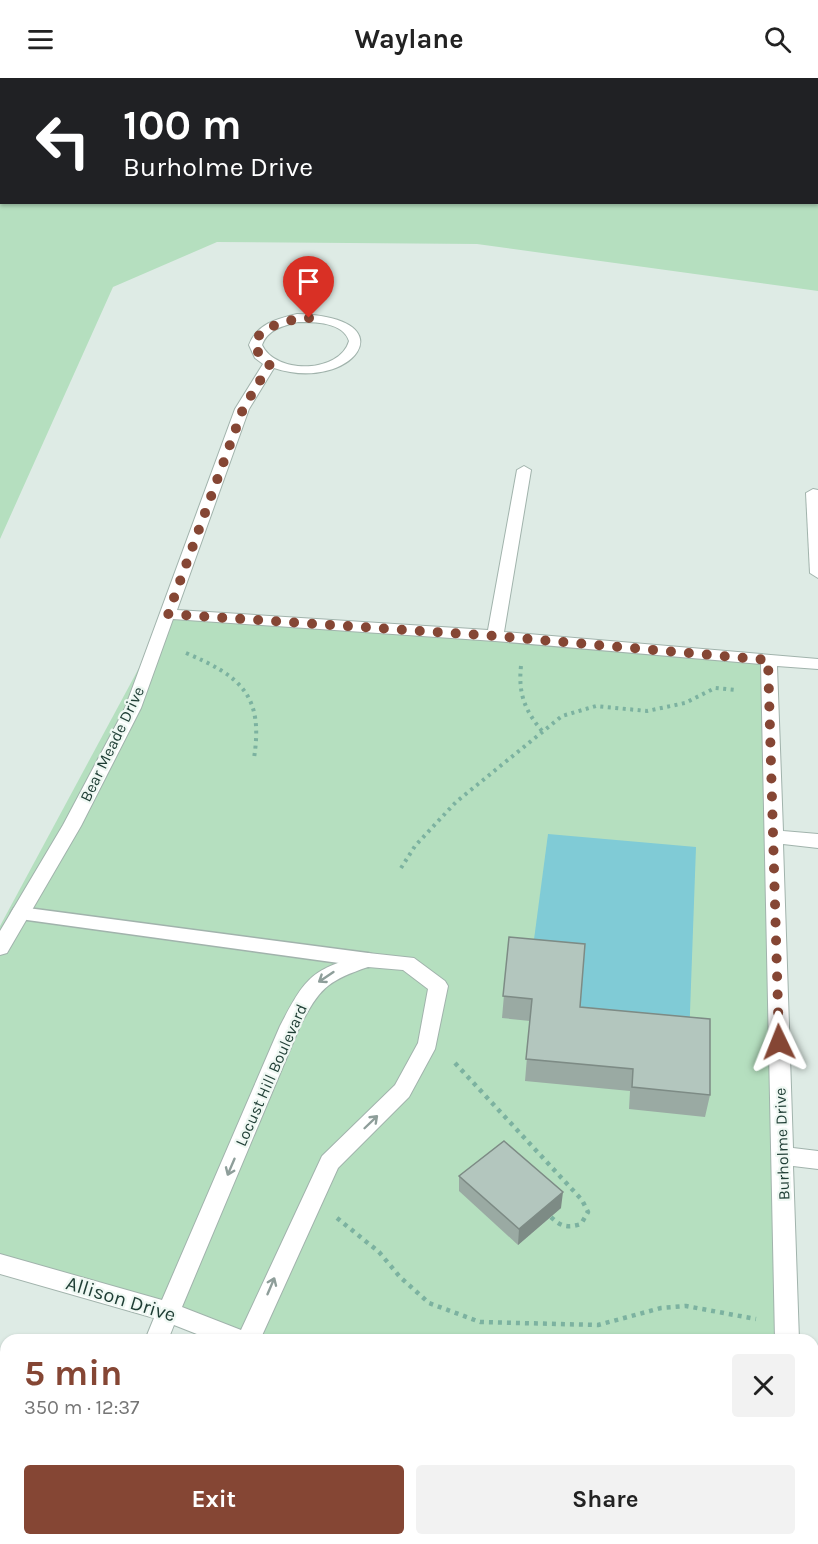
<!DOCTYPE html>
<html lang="en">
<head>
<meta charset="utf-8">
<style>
  body { margin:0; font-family:Karla,sans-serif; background:#f2f2f2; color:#222; height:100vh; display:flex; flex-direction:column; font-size:22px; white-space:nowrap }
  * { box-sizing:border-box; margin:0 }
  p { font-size:20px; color:#767676 }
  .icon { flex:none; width:33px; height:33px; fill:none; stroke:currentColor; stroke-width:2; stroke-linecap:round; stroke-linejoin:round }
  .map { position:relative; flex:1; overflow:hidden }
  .drawer { position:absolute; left:0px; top:1256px; width:819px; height:212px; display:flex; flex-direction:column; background:#fff; border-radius:18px 18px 0 0; box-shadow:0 2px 4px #0004 }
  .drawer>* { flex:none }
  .hud { position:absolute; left:0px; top:0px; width:819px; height:126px; box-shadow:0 2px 4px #0004; background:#202124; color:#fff; overflow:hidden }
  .pin { position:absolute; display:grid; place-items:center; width:51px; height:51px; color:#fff; margin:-62px -26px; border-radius:50% 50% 50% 0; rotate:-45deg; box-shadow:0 0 6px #0007 }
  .pin .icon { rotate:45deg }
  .me { position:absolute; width:66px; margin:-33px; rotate:358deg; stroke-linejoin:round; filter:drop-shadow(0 0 4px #0008) }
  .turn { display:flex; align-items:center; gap:21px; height:126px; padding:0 24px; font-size:27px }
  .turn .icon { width:78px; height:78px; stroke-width:2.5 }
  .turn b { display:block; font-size:42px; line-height:51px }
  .round { display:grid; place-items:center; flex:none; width:63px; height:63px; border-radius:6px; background:#f2f2f2 }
  .overview { display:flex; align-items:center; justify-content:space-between; height:102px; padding:0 24px }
  h1 { font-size:36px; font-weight:700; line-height:45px; color:#854634 }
  .cta { display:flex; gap:12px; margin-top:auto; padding:12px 24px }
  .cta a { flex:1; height:69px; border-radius:6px; background:#854634; color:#fff; font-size:24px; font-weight:700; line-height:69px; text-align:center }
  .cta a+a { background:#f2f2f2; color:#222 }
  header { display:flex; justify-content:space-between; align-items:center; height:78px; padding:0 24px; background:#fff; font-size:27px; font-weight:700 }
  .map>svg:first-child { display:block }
</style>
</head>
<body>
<header><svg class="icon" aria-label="menu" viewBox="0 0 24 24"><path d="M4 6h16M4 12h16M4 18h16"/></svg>Waylane<svg class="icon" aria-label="search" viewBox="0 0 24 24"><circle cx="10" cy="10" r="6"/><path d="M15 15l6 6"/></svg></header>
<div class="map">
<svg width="818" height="1466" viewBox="0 0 818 1466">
  <rect width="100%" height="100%" fill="#deebe5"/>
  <!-- green -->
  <g fill="#b5dfbf" fill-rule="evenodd">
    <path d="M0,0H818V213L477,166L217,164L113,209L0,461ZM2,2H818V124H2Z"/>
    <polygon points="168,536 769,582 787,1261 241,1261 0,1186 0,848"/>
  </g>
  <!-- water -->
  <polygon fill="#80cbd6" points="548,756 696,769 689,962 578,951 531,884"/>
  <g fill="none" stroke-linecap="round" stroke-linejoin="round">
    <!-- stream -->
    <rect fill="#80cbd6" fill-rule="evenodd" x="0" y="87" width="2" height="5"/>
    <defs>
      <polygon id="service" points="20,829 368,875 374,877 377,882 374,887 368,889 20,841 14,840 11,835 14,830"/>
      <g id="minor">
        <path d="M297,236C411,239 351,316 274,290L249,331L177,532L488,552L517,392L524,388L531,392L504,554L818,581V591L777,588L783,753L818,756V770L783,766L793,1070L818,1073V1091L793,1088L799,1262H775L761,586L495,563L173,541L141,630L81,748L7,875L0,877V853L63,747L125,630L235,331L263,286L255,280L249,267C257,246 276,241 297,236ZM298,244C315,244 343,244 349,263C340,295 276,297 262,267C268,251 283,248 298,244Z"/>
        <polygon points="813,411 818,412 818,500 810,495 806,415"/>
        <path d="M368,875L414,880L445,903L448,908L435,971L409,1019L338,1090L260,1262H212L174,1247L168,1262H145L154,1240L0,1196V1176L162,1222L280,948C307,896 312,892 368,875ZM368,889L403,892L428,911L418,965L395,1007L322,1078L241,1252L182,1229L300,948C320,910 327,903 368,889Z"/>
        <polygon points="55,1461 81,1461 78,1466 52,1466"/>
        <polygon points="154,1461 180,1461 178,1466 152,1466"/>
        <rect x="780" y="1461" width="26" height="5"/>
      </g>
    </defs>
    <!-- service casing -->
    <use href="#service" stroke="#a1b3ac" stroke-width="3"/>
    <!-- minor casing -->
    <use href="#minor" stroke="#a1b3ac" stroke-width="2"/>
    <!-- path-far1 -->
    <g stroke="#7cb2a0" stroke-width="4" stroke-dasharray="3 4.5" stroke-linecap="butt">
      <path d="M186,575C240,598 264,617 254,680"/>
      <path d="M521,588C518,616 525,633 543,654"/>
      <polyline points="401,790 415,768 456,724 562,638 596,628 647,633 685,625 715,610 736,612"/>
    </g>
    <!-- path -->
    <g stroke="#7cb2a0" stroke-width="4.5" stroke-dasharray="4 5" stroke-linecap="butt">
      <path d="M455,985L582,1122L588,1134L581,1146C568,1150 561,1149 551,1139"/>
      <polyline points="337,1140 379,1174 400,1199 429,1225 480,1244 598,1247 661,1230 686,1228 756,1241"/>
    </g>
    <!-- service -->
    <use href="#service" fill="#fff" fill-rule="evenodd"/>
    <!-- minor -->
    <use href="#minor" fill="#fff" fill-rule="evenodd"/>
  </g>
  <!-- wall -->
  <g fill="#9aaaa3">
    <polygon points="509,859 580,929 710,1017 705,1039 629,1031 630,1013 525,1003 530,943 502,940"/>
    <polygon points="459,1098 561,1130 518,1167 459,1113"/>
  </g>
  <!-- shaded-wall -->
  <polygon fill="#7d8b85" points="563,1114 561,1130 518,1167 519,1151"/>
  <!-- building -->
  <g fill="#b3c6be" stroke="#7d8b85" stroke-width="1.5">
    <polygon points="509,859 585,866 580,929 710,941 710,1017 632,1009 633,991 526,981 532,921 503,918"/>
    <polygon points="504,1063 563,1114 519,1151 459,1098"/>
  </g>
  <!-- one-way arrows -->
  <defs><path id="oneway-shaft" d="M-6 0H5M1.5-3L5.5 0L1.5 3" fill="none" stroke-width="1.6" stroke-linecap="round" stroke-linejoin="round" transform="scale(1.5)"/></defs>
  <g stroke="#8e9e9a">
    <use href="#oneway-shaft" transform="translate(326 899) rotate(146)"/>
    <use href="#oneway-shaft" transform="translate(371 1044) rotate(-44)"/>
    <use href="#oneway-shaft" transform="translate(231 1089) rotate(113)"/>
    <use href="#oneway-shaft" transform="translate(271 1208) rotate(-67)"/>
  </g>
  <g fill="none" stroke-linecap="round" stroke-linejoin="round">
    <!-- route -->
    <path stroke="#854634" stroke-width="10" stroke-dasharray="0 18" d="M309,240C283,241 230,257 270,286L243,331L168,536L495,558L768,582L779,964"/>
  </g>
  <g text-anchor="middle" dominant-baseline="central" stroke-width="4.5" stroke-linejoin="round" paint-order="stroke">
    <!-- street labels -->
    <g font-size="16" fill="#1e3d34" stroke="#eff8f3">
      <text transform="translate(112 666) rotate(-64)">Bear Meade Drive</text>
      <text transform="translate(271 997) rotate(-66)">Locust Hill Boulevard</text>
      <text transform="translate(782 1066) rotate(-92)">Burholme Drive</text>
    </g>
    <!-- near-street labels -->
    <g font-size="20" fill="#1e3d34" stroke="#eff8f3">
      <text transform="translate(121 1221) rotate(17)">Allison Drive</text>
    </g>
  </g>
</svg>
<div class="pin" style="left:309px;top:240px;background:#d93025"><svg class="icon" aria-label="arrive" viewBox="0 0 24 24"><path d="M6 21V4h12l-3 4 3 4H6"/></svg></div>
<svg class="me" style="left:779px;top:964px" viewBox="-20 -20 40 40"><path d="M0-17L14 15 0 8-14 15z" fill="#854634" stroke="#fff" stroke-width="4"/></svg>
<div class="hud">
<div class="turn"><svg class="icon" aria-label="left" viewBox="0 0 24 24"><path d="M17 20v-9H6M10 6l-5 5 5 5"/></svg><div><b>100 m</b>Burholme Drive</div></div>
</div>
<section class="drawer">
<div class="overview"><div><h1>5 min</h1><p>350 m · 12:37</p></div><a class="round"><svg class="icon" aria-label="close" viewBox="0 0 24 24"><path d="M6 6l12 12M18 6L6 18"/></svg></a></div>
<div class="cta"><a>Exit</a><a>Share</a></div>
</section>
</div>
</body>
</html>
